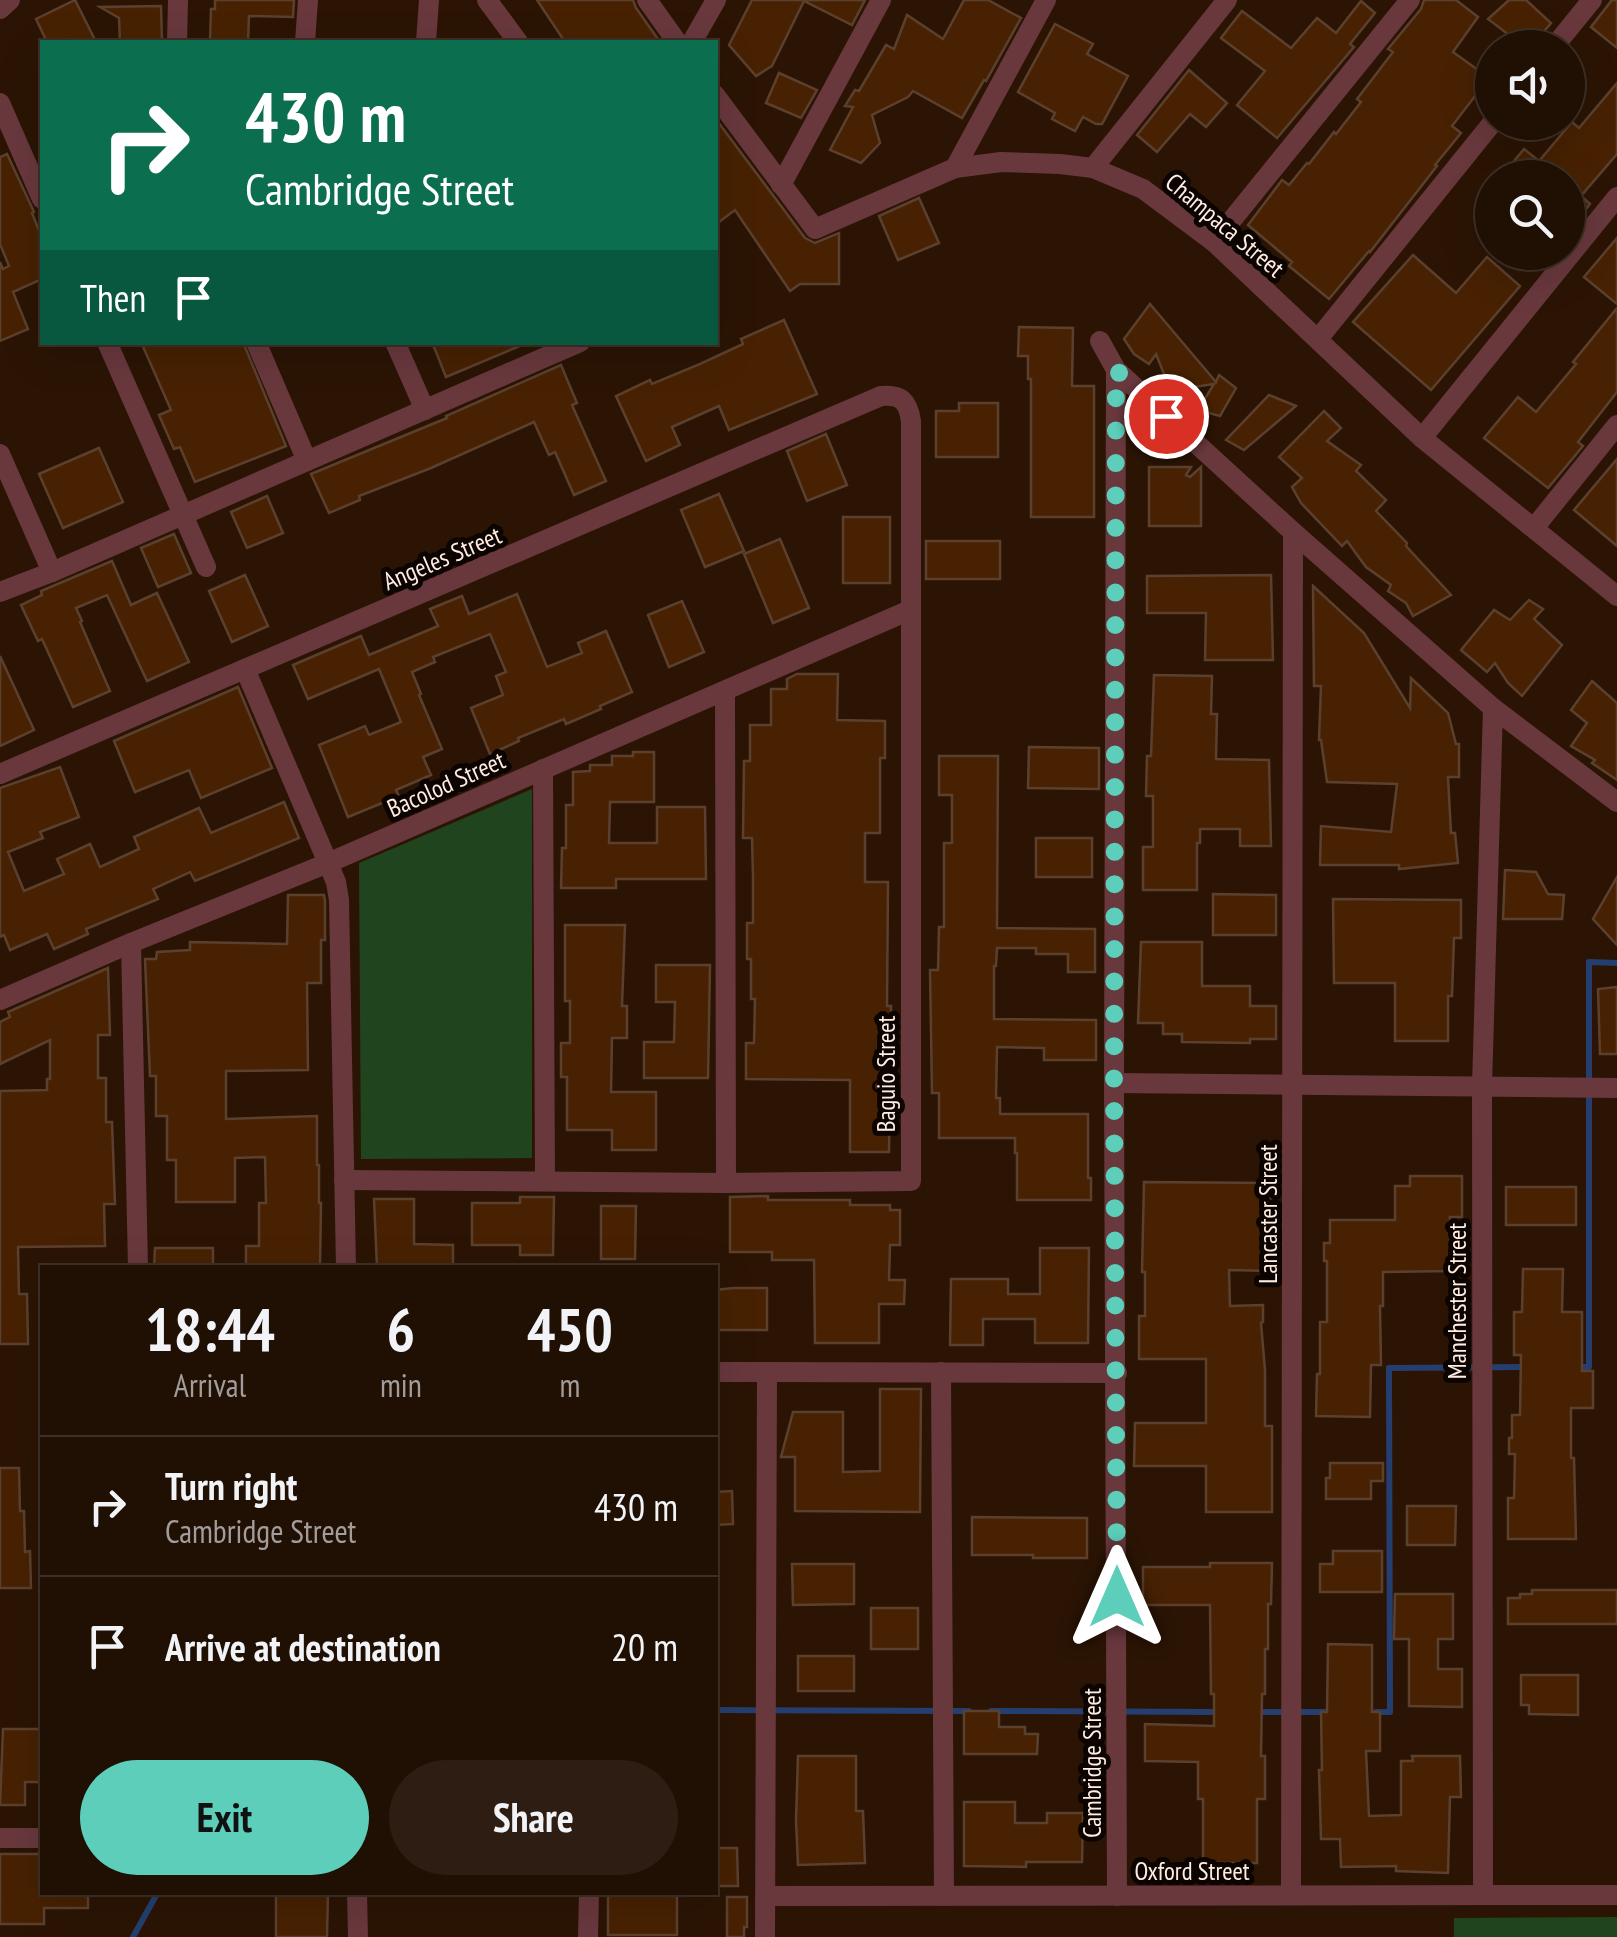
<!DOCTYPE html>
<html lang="en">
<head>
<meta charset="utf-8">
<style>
  body { margin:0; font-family:"PT Sans Narrow",sans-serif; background:#2d1d12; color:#f1f3f6; height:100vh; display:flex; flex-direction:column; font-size:38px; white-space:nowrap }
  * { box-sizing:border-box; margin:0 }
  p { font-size:32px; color:#a29c9a }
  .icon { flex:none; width:55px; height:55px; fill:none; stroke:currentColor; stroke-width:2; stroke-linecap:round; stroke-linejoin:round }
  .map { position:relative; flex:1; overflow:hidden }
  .side { position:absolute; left:40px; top:1265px; width:678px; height:630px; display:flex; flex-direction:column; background:#200f03; border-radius:0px; box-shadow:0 10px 40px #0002,0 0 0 2px #3d2f25 }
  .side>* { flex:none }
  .banner { position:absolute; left:40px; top:40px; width:678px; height:305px; border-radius:0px; box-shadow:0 10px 40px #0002,0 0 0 2px #3d2f25; background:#0b6e4f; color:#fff; overflow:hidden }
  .buttons { position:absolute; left:1475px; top:30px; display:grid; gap:20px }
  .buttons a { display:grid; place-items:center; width:110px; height:110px; border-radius:50%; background:#200f03; box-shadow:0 10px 40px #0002,0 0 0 2px #3d2f25; font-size:50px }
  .pin { position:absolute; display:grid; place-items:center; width:85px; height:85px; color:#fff; margin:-42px; border:5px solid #fff; border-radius:50%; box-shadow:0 2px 10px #0007 }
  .me { position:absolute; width:110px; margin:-55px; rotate:0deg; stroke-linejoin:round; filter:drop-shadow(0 0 8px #0008) }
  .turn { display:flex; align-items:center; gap:35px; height:210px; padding:0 40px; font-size:45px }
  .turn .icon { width:130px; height:130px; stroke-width:2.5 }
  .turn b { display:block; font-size:70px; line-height:85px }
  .then { display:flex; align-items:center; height:95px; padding:0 40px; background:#0003; gap:20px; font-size:38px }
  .eta { display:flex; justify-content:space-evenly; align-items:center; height:170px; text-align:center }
  .eta b { font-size:60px; font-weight:800; line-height:70px }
  .action { display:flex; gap:20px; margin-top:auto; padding:20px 40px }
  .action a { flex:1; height:115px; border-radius:60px; background:#5cceba; color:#111; font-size:40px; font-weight:800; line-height:115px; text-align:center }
  .action a+a { background:#2d1d12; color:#f1f3f6 }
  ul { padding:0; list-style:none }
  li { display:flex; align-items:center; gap:30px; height:140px; padding:0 40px; border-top:2px solid #3d2f25 }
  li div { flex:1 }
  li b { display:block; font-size:38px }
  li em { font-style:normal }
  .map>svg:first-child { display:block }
</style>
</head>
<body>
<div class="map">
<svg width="1617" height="1937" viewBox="0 0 1617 1937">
  <rect width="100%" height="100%" fill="#2b1404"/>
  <!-- green -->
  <g fill="#20441d">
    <polygon points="532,789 532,1158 361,1159 359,863"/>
    <polygon points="1617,1917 1617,1937 1454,1937 1454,1918"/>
  </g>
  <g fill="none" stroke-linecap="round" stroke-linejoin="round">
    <!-- stream -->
    <g stroke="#243f6f" stroke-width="6">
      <polyline points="1577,1367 1589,1367 1589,962 1617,963"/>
      <polyline points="715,1710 969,1711"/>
      <polyline points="991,1711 1219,1712"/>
      <polyline points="1256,1712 1329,1712"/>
      <polyline points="1376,1712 1390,1712 1389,1368 1529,1367"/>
      <polyline points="133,1937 158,1892"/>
    </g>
  </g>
  <!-- building -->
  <g fill="#472102" stroke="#5b402e" stroke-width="2.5">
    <polygon points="75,0 96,42 47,42 36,19"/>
    <polygon points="215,0 294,0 293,17 249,16 248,41 210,40 211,9 215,9"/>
    <polygon points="537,0 633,0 636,8 660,42 565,42"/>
    <polygon points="752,0 865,0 852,25 804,1 772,66 756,76 729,45"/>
    <polygon points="964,0 988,0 1021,18 986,81 984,80 962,118 913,91 908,97 872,115 880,143 861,163 830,150 853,107 845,106 855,90 859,91 886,45 894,49 907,15 943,39"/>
    <polygon points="1424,0 1456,0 1478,17 1453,52 1489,78 1452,126 1461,133 1435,165 1437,166 1370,252 1369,251 1329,299 1289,266 1292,262 1248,225 1282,180 1289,185 1307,163 1309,164 1334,132 1336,134 1361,102 1357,99 1393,52 1388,49 1421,9"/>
    <polygon points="1509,0 1526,0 1551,23 1530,48 1526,48 1488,19"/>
    <polygon points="1612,0 1617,0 1617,48 1591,27"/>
    <polygon points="1361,1 1375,13 1350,44 1354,47 1277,138 1237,105 1265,71 1221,38 1242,11 1291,48 1317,18 1336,33"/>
    <polygon points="161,6 162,42 120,42 119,18 100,7"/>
    <polygon points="1055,24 1093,44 1087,54 1128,76 1102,124 1096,124 1083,117 1075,131 1052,119 1055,113 1018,92"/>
    <polygon points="1189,70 1227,103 1206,127 1190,114 1157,152 1137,135"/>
    <polygon points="779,73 817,90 801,118 766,103"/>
    <polygon points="1617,83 1617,154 1581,196 1590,204 1568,231 1568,178 1500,178 1524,149 1539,161 1572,122 1579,128"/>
    <polygon points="715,118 805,238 815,243 839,233 839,284 800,284 790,291 735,210 715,225"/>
    <polygon points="7,154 34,212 32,213 42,238 42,279 13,292 28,329 0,341 0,262 3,269 9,266 0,244 0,157"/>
    <polygon points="919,198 939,243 898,260 879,216"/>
    <polygon points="1617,238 1617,304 1584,277"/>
    <polygon points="1413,255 1456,293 1487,257 1520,286 1431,390 1353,322"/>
    <polygon points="1150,304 1216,382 1219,375 1236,388 1220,416 1198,410 1214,384 1174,390 1168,384 1156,354 1149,364 1134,354 1124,339"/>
    <polygon points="1617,308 1617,392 1578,442 1583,446 1548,488 1484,438 1518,397 1536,412 1576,364 1573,362"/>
    <polygon points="784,320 817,394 729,430 719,406 672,427 680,445 646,461 616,396 650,380 652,384 700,364 743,344 741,339"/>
    <polygon points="1019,327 1073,328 1072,386 1094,386 1094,517 1031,517 1031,379 1028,379 1028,356 1018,356"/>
    <polygon points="141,342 243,342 286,446 195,482 180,447 174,449 159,415 171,410"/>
    <polygon points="432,342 483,342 527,343 446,377"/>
    <polygon points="561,365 577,403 572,405 606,481 574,495 555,452 549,455 534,422 431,468 359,496 360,500 329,513 311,474 447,418 446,416"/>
    <polygon points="1269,395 1296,406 1244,450 1226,440"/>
    <polygon points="959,403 998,403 998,457 936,457 936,411 959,411"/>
    <polygon points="1324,411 1341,428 1327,441 1361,465 1356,471 1386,500 1376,511 1407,543 1406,546 1451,595 1413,616 1406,603 1388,591 1391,585 1366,567 1347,541 1342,546 1301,503 1292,487 1302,478 1279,457"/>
    <polygon points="826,434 847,485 807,501 787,451"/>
    <polygon points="99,448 123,502 63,528 39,474"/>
    <polygon points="1617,459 1617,546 1574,510"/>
    <polygon points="1149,467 1191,467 1186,475 1190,477 1201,467 1201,526 1149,526"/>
    <polygon points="719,494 744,551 705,567 681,510"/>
    <polygon points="267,496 283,533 247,548 231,512"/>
    <rect x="843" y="517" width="47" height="66"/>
    <polygon points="174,534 191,573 158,587 141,548"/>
    <polygon points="780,539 809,608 773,623 744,554"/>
    <rect x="926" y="541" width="74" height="38"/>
    <polygon points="112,561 131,605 157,593 189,662 147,681 107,595 76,608 82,621 80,622 110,691 73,707 42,639 38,641 21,605 42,595 41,591"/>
    <polygon points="245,575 268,626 232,642 209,591"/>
    <polygon points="1271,575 1273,660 1205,660 1206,613 1147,613 1147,576"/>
    <polygon points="1313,586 1364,633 1410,708 1411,678 1448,713 1456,744 1459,744 1459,777 1448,777 1451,833 1455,833 1458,863 1399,869 1399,865 1320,865 1321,826 1391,832 1397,784 1327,782 1321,740 1319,740 1321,686 1314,686"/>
    <polygon points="517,594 547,667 582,653 578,643 606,631 632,692 600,706 601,709 566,724 564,719 518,738 519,741 490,754 471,708 503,695 496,676 506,672 490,634 433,657 435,662 412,672 421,694 419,695 442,749 423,757 431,775 396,790 399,796 348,817 319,745 365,726 369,735 401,722 379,669 308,699 293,665 361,636 369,655 438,626 430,609 462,596 469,614"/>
    <polygon points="1529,600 1543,609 1534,619 1562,645 1522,696 1508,683 1495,663 1487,672 1461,650 1494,610 1510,620"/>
    <polygon points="682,601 704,652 669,667 648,615"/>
    <polygon points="0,656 34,730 0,746"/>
    <polygon points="797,674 838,674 837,720 885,721 885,758 880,758 880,833 865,833 865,882 888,882 887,1006 891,1006 889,1152 850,1152 850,1080 746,1079 746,1043 754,1043 755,999 751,999 751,959 747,959 747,923 753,923 753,876 752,838 743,838 744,761 750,761 750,725 771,725 771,689 787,689 787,679"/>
    <polygon points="1154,675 1212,676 1211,714 1217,714 1216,759 1269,760 1271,846 1240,846 1240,829 1200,829 1200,843 1197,843 1197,890 1143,890 1143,847 1153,847 1153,796 1146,796 1147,756 1151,756"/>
    <polygon points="1592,681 1617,703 1617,780 1592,763 1595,760 1571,746 1587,723 1571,710"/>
    <polygon points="238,687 272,768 201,798 189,770 135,792 114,741"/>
    <polygon points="1029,747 1099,748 1099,789 1028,788"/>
    <polygon points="633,752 654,752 654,802 610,802 609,843 657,843 657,807 705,807 706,879 616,879 616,888 561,888 562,848 566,848 566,805 573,805 573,772 590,771 590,765 612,765 612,756 633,756"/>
    <polygon points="939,756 998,756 997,928 1095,929 1095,972 1068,972 1068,954 1036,954 1036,948 997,948 996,966 994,966 994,1019 1096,1020 1096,1060 1044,1060 1044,1048 997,1047 996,1098 1000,1098 1000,1114 1088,1114 1088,1178 1091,1178 1091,1200 1017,1200 1017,1153 1015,1153 1015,1138 939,1138 939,1093 932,1093 930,970 938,970 939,927 944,927 944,843 952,843 952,795 939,795"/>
    <polygon points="60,767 79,817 40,832 43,838 8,852 24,891 64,874 57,859 90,844 100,867 139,849 134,837 199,808 211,833 284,802 299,838 195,881 190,872 153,889 158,899 86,929 88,934 54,949 47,934 10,950 4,935 0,937 0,788"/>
    <rect x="1036" y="838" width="56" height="39"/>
    <polygon points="1505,870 1536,872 1548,894 1564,895 1562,919 1503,919"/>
    <polygon points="1617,877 1617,945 1593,919"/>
    <polygon points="1213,894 1276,895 1276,935 1213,935"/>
    <polygon points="288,895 324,895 325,901 325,940 321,940 321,983 307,983 308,1070 226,1071 226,1119 317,1116 317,1165 319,1165 319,1203 321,1203 320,1268 246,1268 246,1246 259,1246 259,1203 266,1203 265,1157 235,1158 235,1202 176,1202 176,1160 167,1160 167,1116 156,1116 156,1076 150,1076 145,959 156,959 157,952 190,950 190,942 287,944"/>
    <polygon points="1333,899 1461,900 1461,938 1454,938 1452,996 1448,996 1448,1041 1395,1041 1395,983 1334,983"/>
    <polygon points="565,925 625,925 622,1006 627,1006 627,1038 612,1038 611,1092 656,1092 656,1150 612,1150 612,1130 567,1130 567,1077 561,1077 561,1043 570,1043 570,1001 565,1001"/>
    <polygon points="1141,942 1202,942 1202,986 1250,986 1250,1006 1276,1006 1276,1039 1250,1039 1250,1043 1182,1042 1182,1034 1163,1034 1163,1023 1138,1023"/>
    <polygon points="656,965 710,965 708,1078 644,1078 644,1042 674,1042 675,1002 656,1002"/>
    <polygon points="108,968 110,1035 98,1035 98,1078 106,1078 106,1122 112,1122 115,1204 104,1204 105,1246 18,1247 19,1294 27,1294 28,1344 0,1344 0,1091 47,1090 47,1079 50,1079 50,1040 0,1064 0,1022 10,1017 8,1012"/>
    <polygon points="1617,987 1617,1054 1600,1054 1598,989"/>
    <polygon points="1410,1176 1462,1176 1462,1217 1450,1217 1450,1271 1383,1272 1383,1306 1380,1306 1381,1365 1371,1365 1370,1417 1316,1416 1317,1374 1320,1374 1320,1322 1327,1322 1327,1261 1324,1261 1324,1243 1330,1243 1330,1220 1395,1220 1395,1186 1410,1186"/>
    <polygon points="1144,1182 1270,1183 1271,1271 1229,1270 1230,1306 1263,1305 1263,1322 1261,1323 1265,1370 1265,1426 1272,1426 1272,1512 1206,1512 1206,1466 1134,1466 1135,1423 1206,1423 1206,1359 1139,1359 1139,1316 1145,1316 1145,1272 1142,1272"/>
    <rect x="1506" y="1187" width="70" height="38"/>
    <polygon points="768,1196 768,1200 850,1200 850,1205 890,1205 890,1210 900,1210 900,1245 890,1245 889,1280 905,1280 904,1304 879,1304 879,1343 815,1343 814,1260 772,1260 772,1252 730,1252 730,1197"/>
    <polygon points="520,1197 554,1197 553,1255 520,1255 520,1245 472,1245 472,1203 520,1203"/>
    <polygon points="374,1199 414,1199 414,1244 453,1245 453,1268 377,1268"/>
    <polygon points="601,1206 636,1206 635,1259 601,1259"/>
    <polygon points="155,1248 213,1248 213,1268 154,1268"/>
    <polygon points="1040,1248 1089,1248 1088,1343 1035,1343 1035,1319 983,1319 983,1345 950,1345 951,1279 1008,1279 1008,1294 1040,1294"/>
    <polygon points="1523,1269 1563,1269 1562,1312 1582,1312 1582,1371 1593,1371 1593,1408 1571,1408 1571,1458 1574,1458 1576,1539 1508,1539 1508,1498 1514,1498 1515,1454 1509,1454 1509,1438 1512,1438 1512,1415 1520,1415 1521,1355 1514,1355 1514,1312 1522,1312"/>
    <polygon points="734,1288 767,1288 767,1330 715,1330 715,1290"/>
    <polygon points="880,1389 921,1389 920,1512 795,1511 795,1457 781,1457 793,1412 843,1412 843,1472 880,1471"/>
    <polygon points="1330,1463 1383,1463 1383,1481 1371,1481 1371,1499 1326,1499 1326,1478 1330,1478"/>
    <polygon points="0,1468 19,1468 20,1511 24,1511 25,1552 30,1551 31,1588 0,1588"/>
    <polygon points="732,1491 733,1524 715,1525 715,1492"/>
    <polygon points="1407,1506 1456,1506 1455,1545 1407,1545"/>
    <polygon points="972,1517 1087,1518 1087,1558 1033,1558 1033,1555 972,1555"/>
    <polygon points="1333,1551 1382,1551 1382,1592 1320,1592 1320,1564 1333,1564"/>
    <polygon points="1210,1563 1272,1563 1271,1604 1268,1604 1268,1649 1265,1649 1265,1694 1262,1694 1261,1756 1265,1756 1265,1799 1257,1799 1257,1863 1203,1863 1203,1799 1198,1799 1198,1762 1145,1761 1145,1724 1214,1726 1214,1694 1211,1694 1210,1605 1143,1605 1143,1567 1210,1567"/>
    <polygon points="792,1564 854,1564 854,1604 793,1605"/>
    <polygon points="1532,1590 1617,1590 1617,1624 1508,1624 1508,1598 1520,1598 1520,1594 1532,1594"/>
    <polygon points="1395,1594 1453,1594 1453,1639 1438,1639 1438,1669 1462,1669 1462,1707 1409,1706 1409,1639 1394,1639"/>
    <rect x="871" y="1608" width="47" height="41"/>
    <polygon points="1328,1644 1372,1645 1372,1712 1380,1712 1380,1751 1366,1751 1369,1816 1401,1815 1401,1761 1413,1761 1412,1756 1460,1756 1461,1797 1450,1797 1448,1873 1396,1871 1396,1866 1341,1867 1340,1839 1321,1839 1319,1770 1322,1770 1321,1712 1327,1712"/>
    <rect x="798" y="1656" width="56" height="35"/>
    <polygon points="1521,1675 1578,1675 1578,1715 1529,1714 1529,1705 1521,1705"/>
    <polygon points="964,1711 999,1711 999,1727 1025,1727 1025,1734 1038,1734 1037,1754 964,1754"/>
    <polygon points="3,1729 42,1729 42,1782 25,1782 25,1805 0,1805"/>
    <polygon points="798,1756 856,1756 856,1811 863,1811 865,1863 798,1865 796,1820"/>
    <polygon points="964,1802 1015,1802 1015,1823 1047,1823 1047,1813 1083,1813 1082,1862 1026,1862 1026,1867 964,1866"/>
    <polygon points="715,1848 737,1848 738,1886 715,1886"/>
    <polygon points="0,1854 42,1854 42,1892 88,1892 88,1908 44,1908 44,1924 0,1924"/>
    <polygon points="276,1892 328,1892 327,1937 276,1937"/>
    <polygon points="608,1895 677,1896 677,1935 608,1935"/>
    <polygon points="727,1897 747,1897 747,1927 744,1927 744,1937 727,1937"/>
  </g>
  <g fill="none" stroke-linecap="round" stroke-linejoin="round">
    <!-- minor -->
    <g stroke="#68383d" stroke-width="20">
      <polyline points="487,0 518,42"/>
      <polyline points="647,0 677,42"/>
      <polyline points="0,9 10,0"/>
      <polyline points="177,42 178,0"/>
      <polyline points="305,42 308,0"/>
      <polyline points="426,42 429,0"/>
      <polyline points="692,42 716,0"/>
      <polyline points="1553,48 1592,0"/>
      <polyline points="715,95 815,229 955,168 1001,162 1060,164 1093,168 1143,189 1214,242 1422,438 1617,596"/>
      <polyline points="0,103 42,199"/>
      <polyline points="955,168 1046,0"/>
      <polyline points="1093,168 1227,0"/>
      <polyline points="781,185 881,0"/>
      <polyline points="1214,242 1410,0"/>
      <polyline points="1318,339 1493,122"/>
      <polyline points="1100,341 1116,370 1293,532 1493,708 1617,802"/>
      <polyline points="107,342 206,567"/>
      <polyline points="256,342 307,461"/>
      <polyline points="395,342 425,410"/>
      <polyline points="1116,370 1114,1083 1117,1896"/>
      <polyline points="1422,438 1617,197"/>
      <polyline points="0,454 52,572"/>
      <polyline points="1534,528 1617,425"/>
      <polyline points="0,592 52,572 580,342"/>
      <polyline points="245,669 328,863 336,882 339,900 346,1268"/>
      <polyline points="725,691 726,1183"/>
      <polyline points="543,769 545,1181"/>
      <path d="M0,774L881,396C901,394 908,401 911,421V1181L726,1183L344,1180"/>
      <polyline points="131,943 138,1268"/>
      <polyline points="0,1000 131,943 328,863 910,610"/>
      <polyline points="1114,1083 1617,1088"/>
      <polyline points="715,1372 1117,1373"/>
      <polyline points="941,1372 944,1896"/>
      <polyline points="0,1838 42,1838"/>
      <polyline points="357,1892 358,1937"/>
      <polyline points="1291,1895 1293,532"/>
      <polyline points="1483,1895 1482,1086 1493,708"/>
      <polyline points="767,1896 1617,1895"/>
      <polyline points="588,1937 589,1892"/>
      <polyline points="765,1937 767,1372"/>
    </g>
  </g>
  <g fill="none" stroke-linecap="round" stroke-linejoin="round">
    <!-- route -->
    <polyline stroke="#5cceba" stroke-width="18" stroke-dasharray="0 32.4" points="1117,1597 1114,1083 1116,370 1166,416"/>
  </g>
  <g text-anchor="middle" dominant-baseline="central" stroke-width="10" stroke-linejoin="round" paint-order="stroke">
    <!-- street labels -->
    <g font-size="25" fill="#ffede3" stroke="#0c0401">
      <text transform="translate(1225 225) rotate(40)">Champaca Street</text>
      <text transform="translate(442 558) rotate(-23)">Angeles Street</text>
      <text transform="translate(446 784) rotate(-24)">Bacolod Street</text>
      <text transform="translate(886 1074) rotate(-90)">Baguio Street</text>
      <text transform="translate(1268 1214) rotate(-90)">Lancaster Street</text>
      <text transform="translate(1457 1301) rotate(-90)">Manchester Street</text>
      <text transform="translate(1092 1763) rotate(-90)">Cambridge Street</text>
      <text x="1192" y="1871">Oxford Street</text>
    </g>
  </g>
</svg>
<div class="buttons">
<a><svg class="icon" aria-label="sound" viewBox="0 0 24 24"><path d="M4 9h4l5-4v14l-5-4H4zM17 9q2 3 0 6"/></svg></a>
<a><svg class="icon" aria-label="search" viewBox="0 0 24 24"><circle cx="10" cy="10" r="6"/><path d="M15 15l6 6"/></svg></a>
</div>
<div class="pin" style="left:1166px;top:416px;background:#d93025"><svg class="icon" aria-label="arrive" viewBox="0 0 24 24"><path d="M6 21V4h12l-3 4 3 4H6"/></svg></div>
<svg class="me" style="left:1117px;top:1597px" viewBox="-20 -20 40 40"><path d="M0-17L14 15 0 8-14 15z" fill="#5cceba" stroke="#fff" stroke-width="4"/></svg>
<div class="banner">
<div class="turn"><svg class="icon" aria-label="right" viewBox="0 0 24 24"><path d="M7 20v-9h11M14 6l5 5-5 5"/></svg><div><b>430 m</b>Cambridge Street</div></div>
<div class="then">Then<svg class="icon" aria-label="arrive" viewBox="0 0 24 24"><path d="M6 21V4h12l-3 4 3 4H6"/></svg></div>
</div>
<section class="side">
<div class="eta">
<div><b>18:44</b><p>Arrival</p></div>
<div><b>6</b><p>min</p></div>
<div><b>450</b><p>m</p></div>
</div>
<ul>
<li><svg class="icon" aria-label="right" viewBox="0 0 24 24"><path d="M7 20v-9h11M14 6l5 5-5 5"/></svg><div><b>Turn right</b><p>Cambridge Street</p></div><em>430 m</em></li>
<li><svg class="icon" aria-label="arrive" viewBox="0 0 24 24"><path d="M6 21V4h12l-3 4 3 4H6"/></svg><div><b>Arrive at destination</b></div><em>20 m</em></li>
</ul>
<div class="action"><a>Exit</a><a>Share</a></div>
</section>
</div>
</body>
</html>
